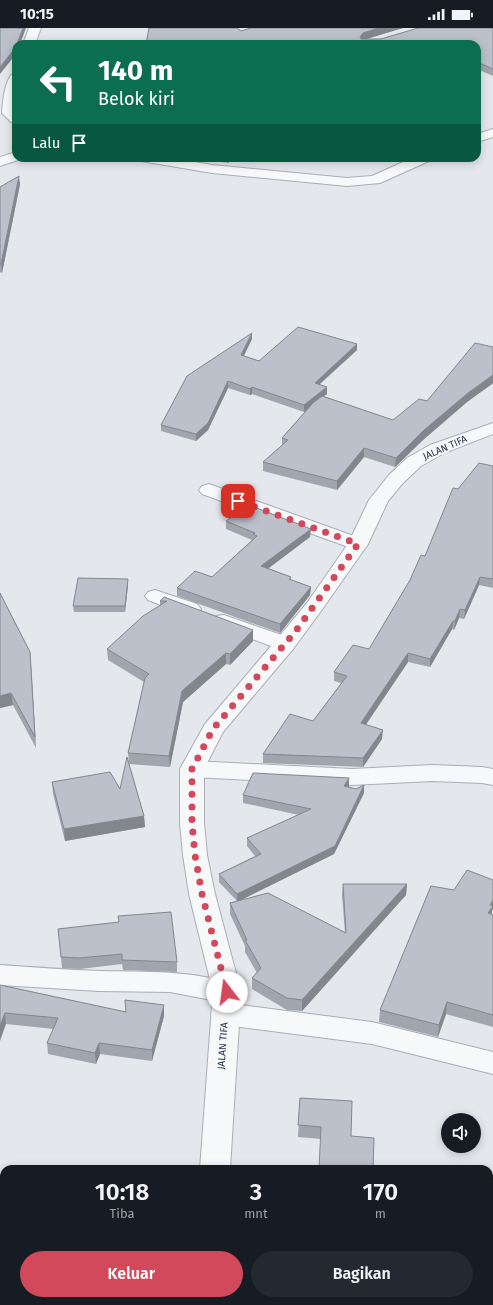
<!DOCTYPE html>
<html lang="id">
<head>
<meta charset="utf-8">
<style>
  body { margin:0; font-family:"Fira Sans",sans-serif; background:#242831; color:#f1f3f6; height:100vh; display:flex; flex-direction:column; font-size:15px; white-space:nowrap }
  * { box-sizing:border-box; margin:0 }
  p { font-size:13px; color:#9ea1a6 }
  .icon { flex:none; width:22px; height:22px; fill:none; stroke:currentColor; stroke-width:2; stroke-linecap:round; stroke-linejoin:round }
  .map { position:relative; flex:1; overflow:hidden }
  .panel { position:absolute; left:0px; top:1137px; width:493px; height:140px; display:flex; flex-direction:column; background:#171b24; border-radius:12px 12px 0 0; box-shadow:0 2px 10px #0003 }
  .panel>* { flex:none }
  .banner { position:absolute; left:12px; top:12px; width:469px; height:122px; border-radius:12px; box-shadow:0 2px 10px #0003; background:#0b6e4f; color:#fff; overflow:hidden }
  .buttons { position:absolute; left:441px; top:1085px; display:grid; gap:8px }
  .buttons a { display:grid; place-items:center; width:40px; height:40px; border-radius:50%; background:#171b24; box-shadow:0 2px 10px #0003; font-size:20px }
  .pin { position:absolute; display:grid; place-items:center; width:34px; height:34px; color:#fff; margin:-17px; border-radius:8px; box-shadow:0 2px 6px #0006 }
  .me { position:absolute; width:44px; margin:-22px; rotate:345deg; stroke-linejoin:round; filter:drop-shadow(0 0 3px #0008) }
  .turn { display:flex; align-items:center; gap:14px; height:84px; padding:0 20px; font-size:18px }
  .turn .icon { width:52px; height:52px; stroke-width:2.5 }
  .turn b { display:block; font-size:28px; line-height:34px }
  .then { display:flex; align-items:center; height:38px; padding:0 20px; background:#0003; gap:8px; font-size:15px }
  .eta { display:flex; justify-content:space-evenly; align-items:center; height:68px; text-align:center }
  .eta b { font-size:24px; font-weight:600; line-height:28px }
  .button { display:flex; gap:8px; margin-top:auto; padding:8px 20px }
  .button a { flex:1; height:46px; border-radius:24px; background:#d1495b; color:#fff; font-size:16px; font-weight:600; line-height:46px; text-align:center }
  .button a+a { background:#242831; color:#f1f3f6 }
  .status { display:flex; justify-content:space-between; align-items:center; height:28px; padding:0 20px; background:#171b24; direction:ltr }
  .status svg { height:11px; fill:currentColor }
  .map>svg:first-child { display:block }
</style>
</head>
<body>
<div class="status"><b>10:15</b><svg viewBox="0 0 49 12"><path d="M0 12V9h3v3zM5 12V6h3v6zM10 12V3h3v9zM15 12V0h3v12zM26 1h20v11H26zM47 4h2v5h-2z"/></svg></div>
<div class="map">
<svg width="493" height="1277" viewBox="0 0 493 1277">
  <rect width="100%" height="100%" fill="#e4e7ec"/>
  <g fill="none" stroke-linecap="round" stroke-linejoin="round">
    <defs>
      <g id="minor">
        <polygon points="29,0 41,0 35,16 23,16"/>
        <path d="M16,46V95L11,94L2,85C3,72 4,58 11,47Z"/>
        <polygon points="493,101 493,109 477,114 477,106"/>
        <polygon points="16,124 16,130 21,131 0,138 0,129"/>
        <polygon points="140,130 172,130 212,137 347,150 372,148 412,130 431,130 429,133 380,155 347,158 212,145 147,134 142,133"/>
        <polygon points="209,456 365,512 368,516 365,520 358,522 351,520 202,466 199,462 202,458"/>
        <polygon points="155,562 197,576 201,581 197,586 190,587 183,586 148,572 145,568 148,564"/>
        <polygon points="224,587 293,611 296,616 293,621 285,623 216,598 213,593 216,588"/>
        <polygon points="192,733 352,741 432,737 482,739 493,741 493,757 482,755 432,753 352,757 192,749 184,747 180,741 184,735"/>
        <path d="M0,937C33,939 67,942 101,943C146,944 192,942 237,957L241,964L237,971L227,975L170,964L99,963L0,957Z"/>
        <polygon points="225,975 372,994 493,1024 493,1046 372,1016 225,997 215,994 211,986 215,978"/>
      </g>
      <g id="tertiary">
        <polygon points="493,395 493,406 444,425 421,438 403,455 388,473 368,516 321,583 293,621 223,704 204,741 204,795 207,827 215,866 241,964 230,1141 200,1141 213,964 189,866 183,827 180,795 180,741 205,696 277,611 307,575 348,516 369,472 389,447 407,430 430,417"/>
        <polygon points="191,1273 223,1273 222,1277 190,1277"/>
      </g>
    </defs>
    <!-- minor casing -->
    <use href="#minor" stroke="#a9aeb7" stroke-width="2"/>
    <!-- tertiary casing -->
    <use href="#tertiary" stroke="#a9aeb7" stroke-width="2"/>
    <!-- minor -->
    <use href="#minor" fill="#f7f8fa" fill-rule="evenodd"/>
    <!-- tertiary -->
    <use href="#tertiary" fill="#f7f8fa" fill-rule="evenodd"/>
  </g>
  <!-- wall -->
  <g fill="#a1a5ae">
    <polygon points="318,0 403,0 366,11 381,11 493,0 493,48 477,41 477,16 146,16 241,3"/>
    <polygon points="198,130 234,130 228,135"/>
    <polygon points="20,156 2,245 0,244 0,159"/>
    <polygon points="252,311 244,328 259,333 357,316 357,322 319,357 327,359 327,366 323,368 393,392 427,373 493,319 493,355 467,374 423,412 395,439 364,429 337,462 263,443 263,434 282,417 282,410 309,379 304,384 252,366 250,367 228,360 208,402 196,413 161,403 161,397"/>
    <polygon points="493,438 493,560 479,557 464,591 459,590 454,602 452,601 430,639 408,634 366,696 382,711 363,739 263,735 263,726 313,693 341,655 334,653 334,644 369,621 425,528 458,461"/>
    <polygon points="226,493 310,509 268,540 291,549 291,552 311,559 310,567 280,605 177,568 177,560 212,549 252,512 226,501"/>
    <polygon points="128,557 125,584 74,584 73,578"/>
    <polygon points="0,565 30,624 36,720 13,677 0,680"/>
    <polygon points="164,569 253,613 230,637 226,636 183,674 170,739 129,736 144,788 145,799 65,813 53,766 52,754 120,761 129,735 128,725 144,654 108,632 107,621 160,578 160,573"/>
    <polygon points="364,757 364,765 334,826 239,873 345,905 342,867 343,856 407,856 406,867 302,983 287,982 252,961 252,950 257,945 245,924 245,918 230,886 230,875 237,873 219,854 219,846 255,828 247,818 247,810 299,787 243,775 243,767 349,758 349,759 356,761"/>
    <polygon points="454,862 492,883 492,886 493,887 493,999 446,986 438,1009 379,994 380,982"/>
    <polygon points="58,901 177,934 177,944 123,942 122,936 80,941 62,940"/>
    <polygon points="0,957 126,984 164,977 164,988 152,1033 100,1026 96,1036 48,1026 47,1015 54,1001 6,996"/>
    <polygon points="300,1070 351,1108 321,1111 298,1109"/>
  </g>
  <!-- shaded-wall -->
  <g fill="#83868d">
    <polygon points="23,0 26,0 20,16 17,16"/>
    <polygon points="379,0 403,0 363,12 360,9 363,5"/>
    <polygon points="16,19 16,26 0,46 0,39"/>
    <polygon points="228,130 234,130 228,135"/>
    <polygon points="19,148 20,156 2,245 1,236"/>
    <polygon points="252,305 252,311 241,333 241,327"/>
    <polygon points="357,316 357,322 314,361 315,355"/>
    <polygon points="493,347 493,355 492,356 467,374 423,412 395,439 396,430 423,403 468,365"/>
    <polygon points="228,353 228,360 208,402 196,413 196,406"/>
    <polygon points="252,359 252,366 250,367 250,361"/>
    <polygon points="327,359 327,366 304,384 304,377"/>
    <polygon points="364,420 364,429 337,462 337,453"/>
    <polygon points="311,501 310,509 261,546 261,538"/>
    <polygon points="480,549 479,557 464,591 465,582"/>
    <polygon points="128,551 128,557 125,584 125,578"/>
    <polygon points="311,559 310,567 280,605 280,596"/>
    <polygon points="460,581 459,590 454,602 455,593"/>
    <polygon points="453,593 452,601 430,639 430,631"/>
    <polygon points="253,602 253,613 230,637 230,626"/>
    <polygon points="30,624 31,635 36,720 35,709"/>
    <polygon points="226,625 226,636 183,674 170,739 169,728 182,663"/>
    <polygon points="408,625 408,634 361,704 361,695"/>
    <polygon points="11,665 13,677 0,680 0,668"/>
    <polygon points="383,702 382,711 363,739 363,730"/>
    <polygon points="349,750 349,758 344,766 344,758"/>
    <polygon points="364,757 364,765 334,826 237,874 237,866"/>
    <polygon points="144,788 145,799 65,813 64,801"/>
    <polygon points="407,856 406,867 302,983 302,972"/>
    <polygon points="493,872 493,881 492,883 491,890 487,897 490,877"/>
    <polygon points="447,974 446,986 438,1009 439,997"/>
    <polygon points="164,977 164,988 152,1033 152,1022"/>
    <polygon points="5,985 6,996 0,1013 0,998"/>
    <polygon points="99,1015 100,1026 96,1036 95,1025"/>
  </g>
  <!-- building -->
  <g fill="#bbc0ca" stroke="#83868d">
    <polygon points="0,0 23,0 17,16 16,16 16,19 0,39"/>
    <polygon points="149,0 237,0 241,3 251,0 379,0 363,5 360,9 361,11 381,11 418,0 493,0 493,41 477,34 477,16 146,16"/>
    <polygon points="19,148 1,236 0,236 0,159"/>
    <polygon points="298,299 357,316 315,355 327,359 304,377 252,359 250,361 228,353 208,395 196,406 161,397 187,348 252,305 241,327 259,333"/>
    <polygon points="475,315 493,319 493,347 468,365 423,403 396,430 364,420 337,453 263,434 288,412 282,410 313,375 322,368 393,392 419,371 427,373"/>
    <polygon points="479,435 493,438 493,551 480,549 465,582 460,581 455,593 453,593 430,631 408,625 361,695 383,702 363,730 263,726 290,686 313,693 347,648 334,644 353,617 369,621 410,552 421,527 425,528 453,460 458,461"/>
    <polygon points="249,477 311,501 261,538 291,549 289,551 311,559 280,596 177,560 195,543 212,549 257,508 253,506 255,505 226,493"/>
    <polygon points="78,550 128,551 125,578 73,578"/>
    <polygon points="0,565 30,624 35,709 11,665 0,668"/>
    <polygon points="164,569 253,602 230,626 226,625 182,663 169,728 128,725 145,650 149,646 107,621 143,588 167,573 160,573"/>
    <polygon points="127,729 144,788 64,801 52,754 110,744 120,761"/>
    <polygon points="253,745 349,750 344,758 356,761 364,757 335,818 237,866 219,846 261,826 247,810 311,781 243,767"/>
    <polygon points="467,842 493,852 493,872 490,877 493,878 488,885 493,887 493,987 447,974 439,997 380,982 431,858 454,862"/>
    <polygon points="343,856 407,856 302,972 287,970 252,950 261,940 245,912 247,912 230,875 268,865 346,905"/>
    <polygon points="171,884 177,934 122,932 122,926 79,930 61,929 58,901 119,894 118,888"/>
    <polygon points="0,957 126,984 125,972 164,977 152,1022 99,1015 95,1025 47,1015 58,990 5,985 0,998"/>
    <polygon points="300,1070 352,1073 351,1108 374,1110 373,1141 319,1141 321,1099 298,1097"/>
    <polygon points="286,1273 467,1273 486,1277 286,1277"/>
  </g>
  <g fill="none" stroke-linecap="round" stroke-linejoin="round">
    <!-- route -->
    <polyline stroke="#d1495b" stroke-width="7" stroke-dasharray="0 12.6" points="227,964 202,866 195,827 192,795 192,741 213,701 295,604 358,516 238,473"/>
  </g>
  <g text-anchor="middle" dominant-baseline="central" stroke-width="4" stroke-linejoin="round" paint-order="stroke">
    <!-- street labels -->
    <g font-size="10" fill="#2b3445" stroke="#f4f6f9">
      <text transform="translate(445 420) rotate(-24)">JALAN TIFA</text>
      <text transform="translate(223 1018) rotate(-86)">JALAN TIFA</text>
    </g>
  </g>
</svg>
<div class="buttons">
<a><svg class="icon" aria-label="sound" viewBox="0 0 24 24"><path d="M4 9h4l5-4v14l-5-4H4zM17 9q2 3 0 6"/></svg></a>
</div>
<div class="pin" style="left:238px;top:473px;background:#d93025"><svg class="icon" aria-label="arrive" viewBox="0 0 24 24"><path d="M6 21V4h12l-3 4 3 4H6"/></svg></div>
<svg class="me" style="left:227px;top:964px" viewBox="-20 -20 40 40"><circle r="19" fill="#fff"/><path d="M0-13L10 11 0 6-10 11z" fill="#d1495b"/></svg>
<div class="banner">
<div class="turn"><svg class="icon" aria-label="left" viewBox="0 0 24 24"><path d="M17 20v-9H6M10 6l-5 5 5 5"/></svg><div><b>140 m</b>Belok kiri</div></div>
<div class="then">Lalu<svg class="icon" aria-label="arrive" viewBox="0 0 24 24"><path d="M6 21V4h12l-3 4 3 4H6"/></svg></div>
</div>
<section class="panel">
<div class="eta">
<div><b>10:18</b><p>Tiba</p></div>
<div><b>3</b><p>mnt</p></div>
<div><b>170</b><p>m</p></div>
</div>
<div class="button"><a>Keluar</a><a>Bagikan</a></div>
</section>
</div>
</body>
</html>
